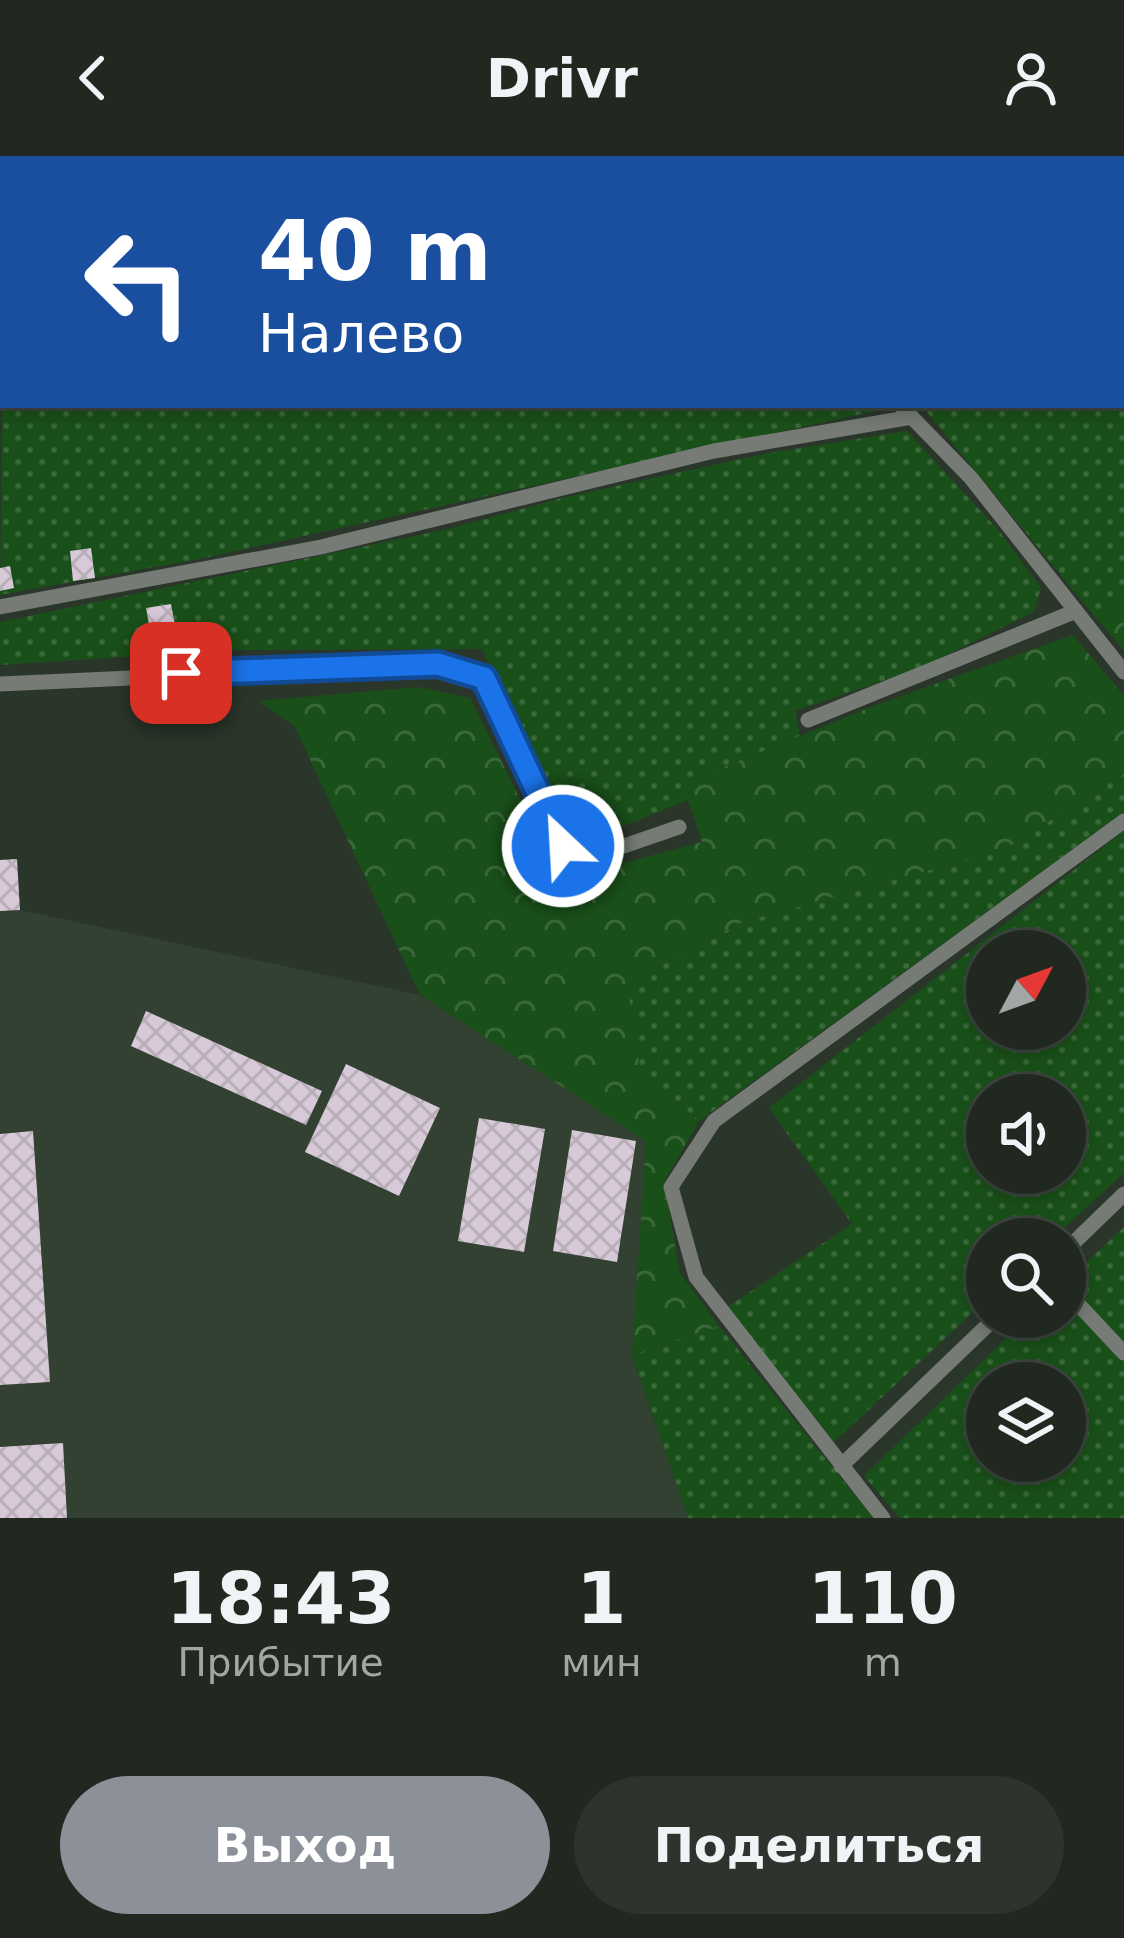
<!DOCTYPE html>
<html lang="ru">
<head>
<meta charset="utf-8">
<style>
  body { margin:0; font-family:"DejaVu Sans",sans-serif; background:#2d342d; color:#f1f3f6; height:100vh; display:flex; flex-direction:column; font-size:45px; white-space:nowrap }
  * { box-sizing:border-box; margin:0 }
  p { font-size:39px; color:#a2a6a5 }
  .icon { flex:none; width:66px; height:66px; fill:none; stroke:currentColor; stroke-width:2; stroke-linecap:round; stroke-linejoin:round }
  .map { position:relative; height:1362px; overflow:hidden }
  .sheet { display:flex; flex-direction:column; background:#202820; flex:1 }
  .sheet>* { flex:none }
  .banner { position:absolute; left:0px; top:0px; width:1125px; height:252px; box-shadow:0 6px 18px #0003,0 0 0 3px #3d443e; background:#1a4fa0; color:#fff; overflow:hidden }
  .needle { width:78px; rotate:49deg }
  .fabs { position:absolute; left:966px; top:774px; display:grid; gap:24px }
  .fabs a { display:grid; place-items:center; width:120px; height:120px; border-radius:50%; background:#202820; box-shadow:0 6px 18px #0003,0 0 0 3px #3d443e; font-size:60px }
  .pin { position:absolute; display:grid; place-items:center; width:102px; height:102px; color:#fff; margin:-51px; border-radius:24px; box-shadow:0 6px 18px #0006 }
  .me { position:absolute; width:132px; margin:-66px; rotate:335deg; stroke-linejoin:round; filter:drop-shadow(0 0 9px #0008) }
  .turn { display:flex; align-items:center; gap:42px; height:252px; padding:0 60px; font-size:54px }
  .turn .icon { width:156px; height:156px; stroke-width:2.5 }
  .turn b { display:block; font-size:84px; line-height:102px }
  .eta { display:flex; justify-content:space-evenly; align-items:center; height:204px; text-align:center }
  .eta b { font-size:72px; font-weight:700; line-height:84px }
  .cta { display:flex; gap:24px; margin-top:auto; padding:24px 60px }
  .cta a { flex:1; height:138px; border-radius:72px; background:#8c9099; color:#fff; font-size:48px; font-weight:700; line-height:138px; text-align:center }
  .cta a+a { background:#2d342d; color:#f1f3f6 }
  header { display:flex; justify-content:space-between; align-items:center; height:156px; padding:0 60px; background:#202820; font-size:54px; font-weight:700 }
  .map>svg:first-child { display:block }
</style>
</head>
<body>
<header><svg class="icon" aria-label="back" viewBox="0 0 24 24"><path d="M15 5l-7 7 7 7"/></svg>Drivr<svg class="icon" aria-label="person" viewBox="0 0 24 24"><circle cx="12" cy="8" r="4"/><path d="M4 21q1-7 8-7t8 7"/></svg></header>
<div class="map">
<svg width="1124" height="1362" viewBox="0 0 1124 1362">
  <defs>
    <pattern id="grass-dots" width="8" height="8" patternUnits="userSpaceOnUse" patternTransform="scale(3)"><rect width="8" height="8" fill="#195019"/><path d="M2 2h.1M6 6h.1" fill="none" stroke="#396839" stroke-width="1.8" stroke-linecap="round"/></pattern>
    <pattern id="forest-crowns" width="20" height="18" patternUnits="userSpaceOnUse" patternTransform="scale(3)"><rect width="20" height="18" fill="#195019"/><path d="M2 6a3 3 0 1 1 6 0M12 15a3 3 0 1 1 6 0" fill="none" stroke="#396839"/></pattern>
    <pattern id="building-cross-hatch" width="8" height="8" patternUnits="userSpaceOnUse" patternTransform="scale(3)"><rect width="8" height="8" fill="#d7c9d7"/><path d="M0 0l8 8M0 8l8-8" fill="none" stroke="#b8aeb8"/></pattern>
  </defs>
  <rect width="100%" height="100%" fill="#2b362b"/>
  <!-- built -->
  <polygon fill="#324131" points="20,754 420,839 647,985 632,1199 688,1362 0,1362 0,755"/>
  <!-- grass -->
  <g fill="url(#grass-dots)" fill-rule="evenodd">
    <polygon points="0,0 642,0 645,3 3,3 0,156"/>
    <polygon points="681,0 886,0 889,3 684,3"/>
    <polygon points="927,0 1124,0 1124,211 1122,3"/>
    <polygon points="3,192 3,249 870,249 875,255 199,403 0,439"/>
    <polygon points="921,249 1117,249 1124,257 1124,445 1097,463"/>
    <polygon points="907,275 999,375 1041,432 1034,456 918,513 795,555 800,580 684,628 688,644 577,689 482,493 229,494 0,509 0,466 448,373 566,341 769,297"/>
    <polygon points="1124,618 1124,656 699,965 640,915 627,828 740,767 1005,693"/>
    <path d="M1124,675V1017L1052,1083H987V1143L834,1286L726,1152L852,1068L769,952ZM987,795H1065V873H987ZM987,939H1065V1017H987Z"/>
    <path d="M1124,1071V1362H900L864,1320L1028,1161H1065V1126ZM987,1227H1065V1305H987Z"/>
    <polygon points="719,1170 873,1362 688,1362 632,1199"/>
  </g>
  <!-- forest -->
  <g fill="url(#forest-crowns)">
    <polygon points="1124,445 1124,494 1097,463"/>
    <polygon points="1073,479 1124,540 1124,618 1005,693 740,767 627,828 640,915 699,965 664,1026 680,1117 719,1170 632,1199 646,985 420,839 294,569 259,545 419,531 470,542 560,724 702,686 683,628 868,552"/>
  </g>
  <!-- building -->
  <g fill="url(#building-cross-hatch)">
    <polygon points="91,392 95,422 73,425 70,395"/>
    <polygon points="10,410 14,432 0,435 0,412"/>
    <polygon points="171,448 179,491 154,495 146,452"/>
    <polygon points="17,703 20,754 0,755 0,704"/>
    <polygon points="146,855 322,935 306,969 131,890"/>
    <polygon points="346,908 440,952 399,1040 305,996"/>
    <polygon points="479,962 545,973 524,1096 458,1085"/>
    <polygon points="572,974 636,985 617,1106 553,1095"/>
    <polygon points="33,975 50,1226 0,1229 0,978"/>
    <polygon points="63,1287 67,1362 0,1362 0,1291"/>
  </g>
  <g fill="none" stroke-linecap="round" stroke-linejoin="round">
    <!-- service -->
    <g stroke="#767b75" stroke-width="15">
      <polyline points="658,0 661,3"/>
      <polyline points="901,0 904,3"/>
      <polyline points="1122,136 1124,135"/>
      <polyline points="0,177 3,177"/>
      <polyline points="1122,236 1124,238"/>
      <polyline points="900,249 971,322 1124,516"/>
      <polyline points="0,451 321,391 714,295 912,261"/>
      <polyline points="0,528 438,508 484,522 569,709 679,671"/>
      <polyline points="808,564 1076,455"/>
      <polyline points="1065,1095 1124,1038"/>
      <polyline points="1065,1134 1124,1197"/>
      <polyline points="841,1310 996,1161"/>
      <polyline points="883,1362 696,1121 671,1031 714,965 1124,665"/>
    </g>
  </g>
  <g fill="none" stroke-linecap="round" stroke-linejoin="round">
    <defs>
      <polyline id="route" points="181,517 438,508 484,522 563,690"/>
    </defs>
    <!-- route casing -->
    <use href="#route" stroke="#114b97" stroke-width="30"/>
    <!-- route -->
    <use href="#route" stroke="#1a73e8" stroke-width="21"/>
  </g>
</svg>
<div class="fabs">
<a><svg class="needle" viewBox="-14 -14 28 28"><path d="M0-13l5 13h-10z" fill="#e53935"/><path d="M0 13l5-13h-10z" fill="#a2a6a5"/></svg></a>
<a><svg class="icon" aria-label="sound" viewBox="0 0 24 24"><path d="M4 9h4l5-4v14l-5-4H4zM17 9q2 3 0 6"/></svg></a>
<a><svg class="icon" aria-label="search" viewBox="0 0 24 24"><circle cx="10" cy="10" r="6"/><path d="M15 15l6 6"/></svg></a>
<a><svg class="icon" aria-label="layers" viewBox="0 0 24 24"><path d="M12 4l9 5-9 5-9-5zM3 14l9 5 9-5"/></svg></a>
</div>
<div class="pin" style="left:181px;top:517px;background:#d93025"><svg class="icon" aria-label="arrive" viewBox="0 0 24 24"><path d="M6 21V4h12l-3 4 3 4H6"/></svg></div>
<svg class="me" style="left:563px;top:690px" viewBox="-20 -20 40 40"><circle r="17" fill="#1a73e8" stroke="#fff" stroke-width="3"/><path d="M0-11L8 9 0 5-8 9z" fill="#fff"/></svg>
<div class="banner">
<div class="turn"><svg class="icon" aria-label="left" viewBox="0 0 24 24"><path d="M17 20v-9H6M10 6l-5 5 5 5"/></svg><div><b>40 m</b>Налево</div></div>
</div>
</div>
<section class="sheet">
<div class="eta">
<div><b>18:43</b><p>Прибытие</p></div>
<div><b>1</b><p>мин</p></div>
<div><b>110</b><p>m</p></div>
</div>
<div class="cta"><a>Выход</a><a>Поделиться</a></div>
</section>
</body>
</html>
